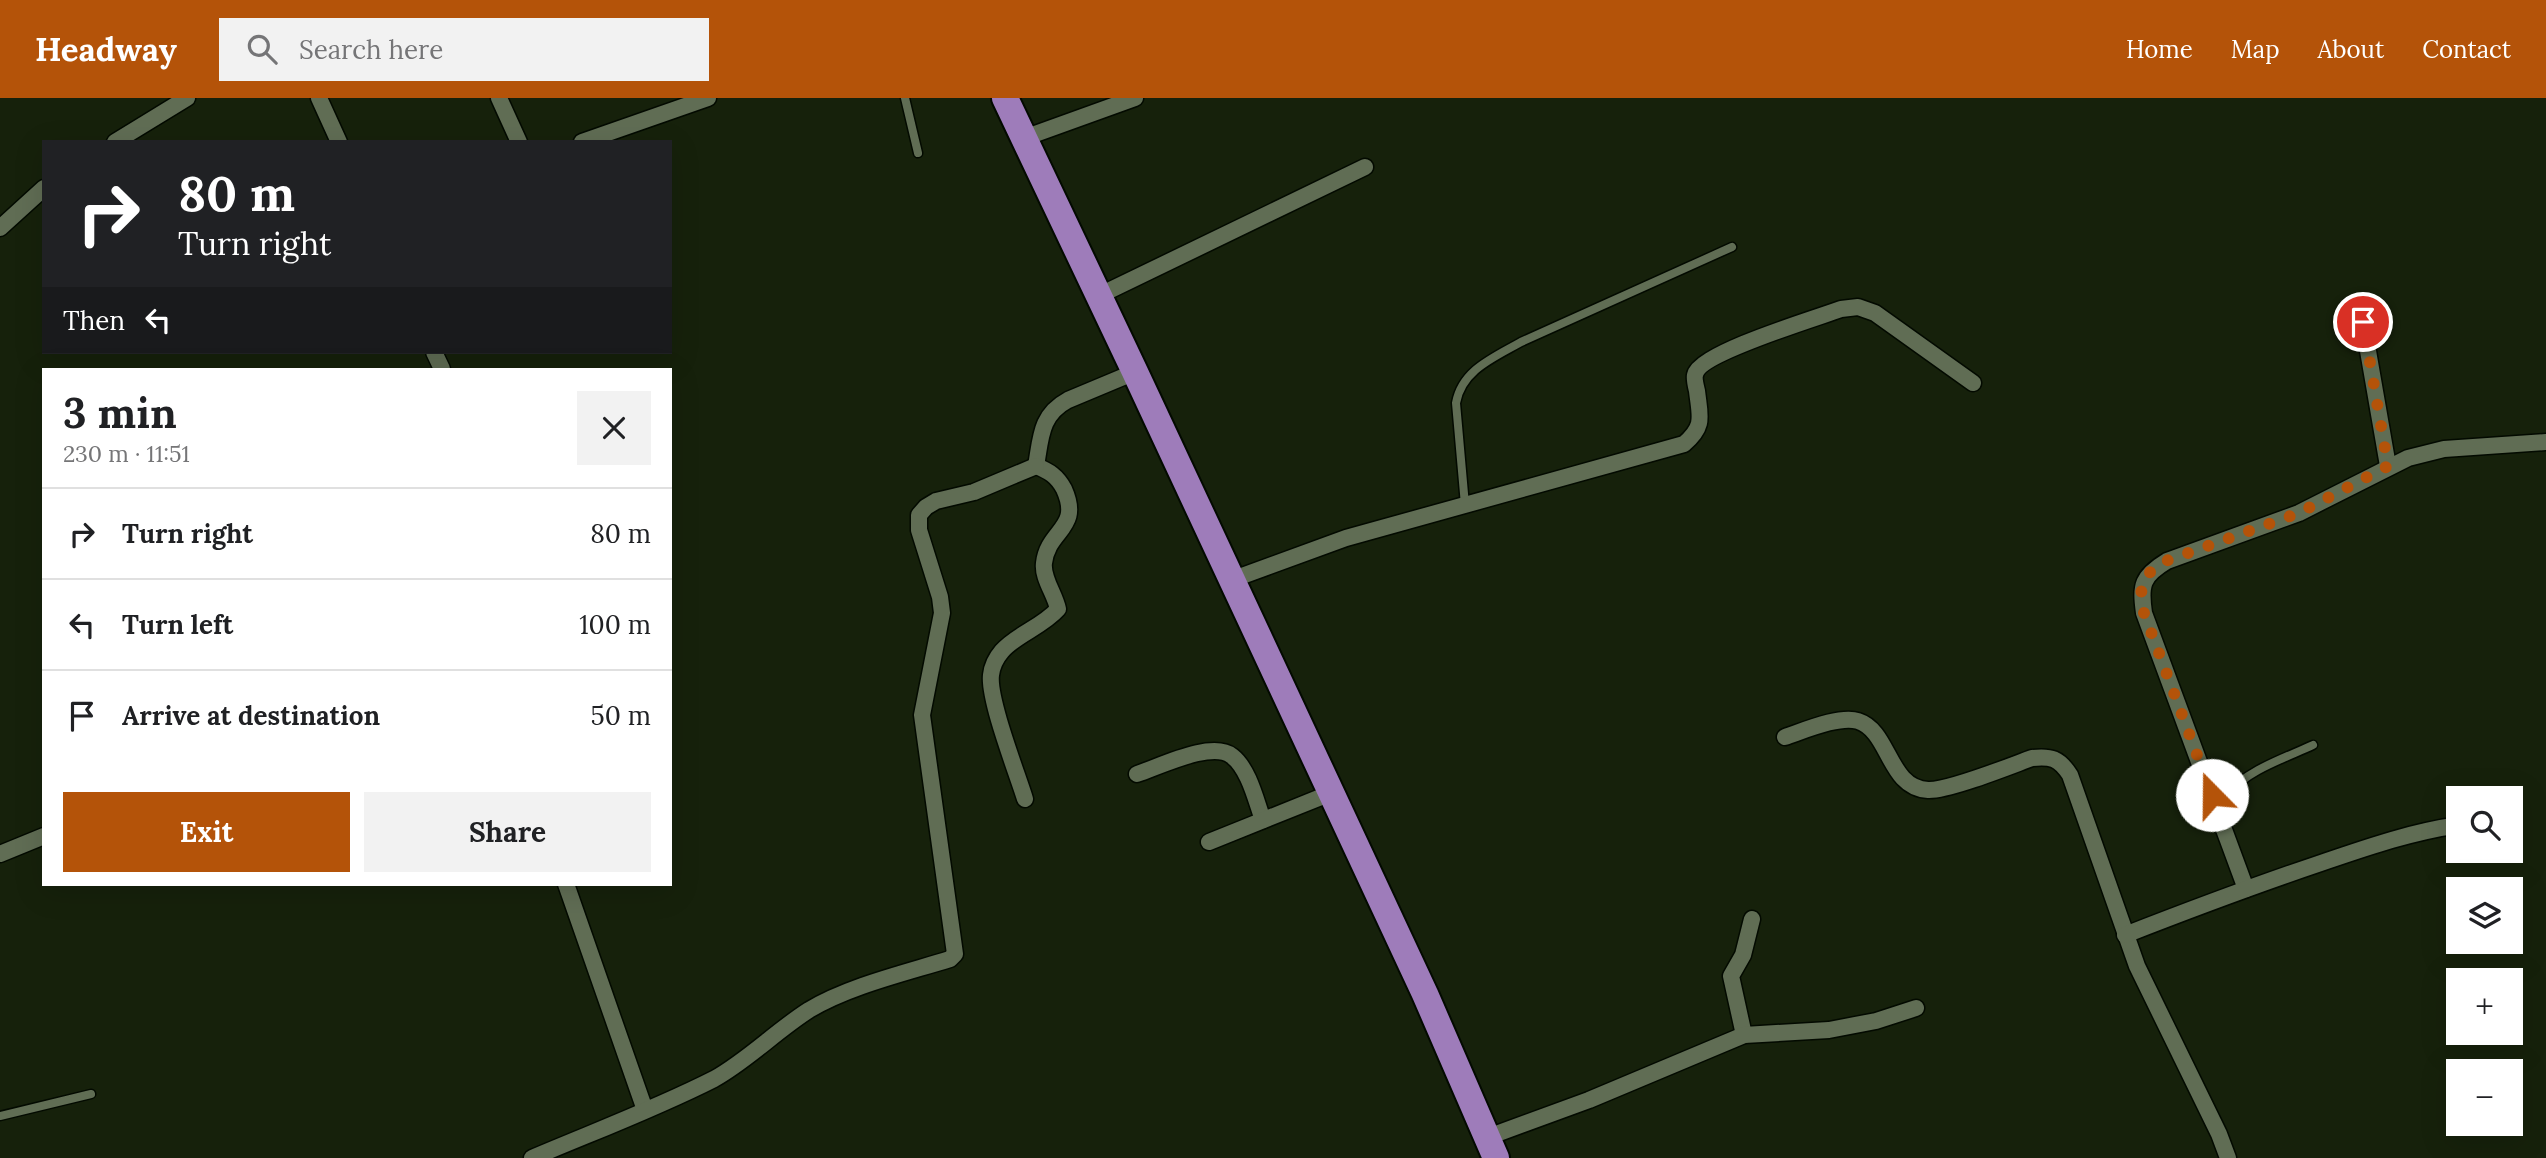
<!DOCTYPE html>
<html lang="en">
<head>
<meta charset="utf-8">
<style>
  body { margin:0; font-family:Lora,serif; background:#f2f2f2; color:#202124; height:100vh; display:flex; flex-direction:column; font-size:26px; white-space:nowrap }
  * { box-sizing:border-box; margin:0 }
  p { font-size:23px; color:#757577 }
  .icon { flex:none; width:38px; height:38px; fill:none; stroke:currentColor; stroke-width:2; stroke-linecap:round; stroke-linejoin:round }
  .map { position:relative; flex:1; overflow:hidden }
  .drawer { position:absolute; left:42px; top:270px; width:630px; height:518px; display:flex; flex-direction:column; background:#fff; border-radius:0px; box-shadow:0 7px 28px #0002 }
  .drawer>* { flex:none }
  .guide { position:absolute; left:42px; top:42px; width:630px; height:214px; border-radius:0px; box-shadow:0 7px 28px #0002; background:#202124; color:#fff; overflow:hidden }
  .fabs { position:absolute; left:2446px; top:688px; display:grid; gap:14px }
  .fabs a { display:grid; place-items:center; width:77px; height:77px; border-radius:0px; background:#fff; box-shadow:0 7px 28px #0002; font-size:35px }
  .pin { position:absolute; display:grid; place-items:center; width:60px; height:60px; color:#fff; margin:-30px; border:4px solid #fff; border-radius:50%; box-shadow:0 2px 7px #0007 }
  .me { position:absolute; width:77px; margin:-38px; rotate:338deg; stroke-linejoin:round; filter:drop-shadow(0 0 5px #0008) }
  .turn { display:flex; align-items:center; gap:24px; height:147px; padding:0 21px; font-size:32px }
  .turn .icon { width:91px; height:91px; stroke-width:2.5 }
  .turn b { display:block; font-size:49px; line-height:60px }
  .then { display:flex; align-items:center; height:66px; padding:0 21px; background:#0003; gap:14px; font-size:26px }
  .round { display:grid; place-items:center; flex:none; width:74px; height:74px; border-radius:0px; background:#f2f2f2 }
  .summary { display:flex; align-items:center; justify-content:space-between; height:119px; padding:0 21px }
  h1 { font-size:42px; font-weight:800; line-height:52px }
  .button { display:flex; gap:14px; margin-top:auto; padding:14px 21px }
  .button a { flex:1; height:80px; border-radius:0px; background:#b45309; color:#fff; font-size:28px; font-weight:800; line-height:80px; text-align:center }
  .button a+a { background:#f2f2f2; color:#202124 }
  ul { padding:0; list-style:none }
  li { display:flex; align-items:center; gap:21px; height:91px; padding:0 21px; border-top:2px solid #e0e0e0 }
  li div { flex:1 }
  li b { display:block; font-size:26px }
  li em { font-style:normal }
  header { display:flex; align-items:center; gap:42px; box-sizing:border-box; height:98px; padding:0 35px; background:#b45309; color:#fff }
  header strong { font-size:33px }
  nav { display:flex; gap:38px; margin-inline-start:auto; font-size:24px }
  .search { width:490px; height:63px; background:#f2f2f2; display:flex; align-items:center; gap:18px; box-sizing:border-box; padding:0 24px; border-radius:0px; color:#757577; font-size:26px }
  .map>svg:first-child { display:block }
</style>
</head>
<body>
<header>
<strong>Headway</strong>
<div class="search"><svg class="icon" aria-label="search" viewBox="0 0 24 24"><circle cx="10" cy="10" r="6"/><path d="M15 15l6 6"/></svg>Search here</div>
<nav><a>Home</a><a>Map</a><a>About</a><a>Contact</a></nav>
</header>
<div class="map">
<svg width="2546" height="1060" viewBox="0 0 2546 1060">
  <rect width="100%" height="100%" fill="#16210b"/>
  <g fill="none" stroke-linecap="round" stroke-linejoin="round">
    <defs>
      <g id="service">
        <polyline points="905,0 918,55"/>
        <path d="M1465,407L1456,305C1462,272 1493,260 1521,244L1732,149"/>
        <path d="M2221,716C2224,710 2226,701 2230,695C2244,673 2290,658 2313,647"/>
        <polyline points="0,1018 91,996"/>
      </g>
      <g id="minor">
        <polyline points="319,0 339,44"/>
        <polyline points="499,0 519,44"/>
        <polyline points="1024,40 1135,0"/>
        <polyline points="115,44 187,0"/>
        <polyline points="582,44 708,0"/>
        <polyline points="0,130 44,90"/>
        <polyline points="1098,198 1365,69"/>
        <polyline points="2363,224 2388,368"/>
        <polyline points="434,254 442,271"/>
        <path d="M1231,482L1346,440L1684,346C1705,328 1700,319 1697,293C1696,289 1694,281 1695,277C1699,255 1817,220 1841,211L1858,209L1875,215L1973,285"/>
        <path d="M1785,639C1803,633 1840,617 1858,623C1890,633 1888,690 1928,692C1948,693 2010,668 2032,660C2051,658 2059,660 2070,677L2137,868L2219,1036L2228,1060"/>
        <path d="M1137,676C1159,669 1212,642 1232,658C1249,671 1256,703 1263,722"/>
        <path d="M1025,701C1017,675 988,601 991,577C992,568 996,560 1002,553C1017,536 1042,529 1058,511C1055,496 1042,480 1044,465C1048,431 1082,431 1064,391C1057,378 1049,373 1036,368C1041,340 1040,317 1068,302L1135,274"/>
        <polyline points="1209,744 1331,695"/>
        <polyline points="0,756 44,738"/>
        <polyline points="566,786 645,1012"/>
        <path d="M2246,791L2144,515C2140,487 2142,478 2167,463L2299,415L2408,360L2444,351L2546,344"/>
        <path d="M2125,837C2189,812 2253,788 2318,766C2365,750 2410,734 2459,727"/>
        <polyline points="1744,937 1731,878 1743,857 1752,821"/>
        <polyline points="1488,1039 1589,1002 1744,937 1829,932 1876,923 1916,910"/>
        <path d="M532,1060C593,1034 655,1011 714,981C748,962 776,933 809,912C849,888 905,875 950,861L955,856L922,617L942,515L940,499L919,432V417L926,409L936,403L974,394L1036,368"/>
      </g>
      <polyline id="trunk" points="1005,0 1135,274 1425,896 1496,1060"/>
    </defs>
    <!-- service casing -->
    <use href="#service" stroke="#030a00" stroke-width="11"/>
    <!-- minor casing -->
    <use href="#minor" stroke="#030a00" stroke-width="19"/>
    <!-- trunk casing -->
    <use href="#trunk" stroke="#030a00" stroke-width="30"/>
    <!-- service -->
    <use href="#service" stroke="#606d54" stroke-width="8"/>
    <!-- minor -->
    <use href="#minor" stroke="#606d54" stroke-width="16"/>
    <!-- trunk -->
    <use href="#trunk" stroke="#9e7cba" stroke-width="26"/>
  </g>
  <g fill="none" stroke-linecap="round" stroke-linejoin="round">
    <!-- route -->
    <polyline stroke="#b45309" stroke-width="12" stroke-dasharray="0 21.6" points="2212,697 2144,515 2141,495 2145,480 2153,471 2166,463 2299,415 2388,368 2363,224"/>
  </g>
</svg>
<div class="fabs">
<a><svg class="icon" aria-label="search" viewBox="0 0 24 24"><circle cx="10" cy="10" r="6"/><path d="M15 15l6 6"/></svg></a>
<a><svg class="icon" aria-label="layers" viewBox="0 0 24 24"><path d="M12 4l9 5-9 5-9-5zM3 14l9 5 9-5"/></svg></a>
<a>+</a>
<a>−</a>
</div>
<div class="pin" style="left:2363px;top:224px;background:#d93025"><svg class="icon" aria-label="arrive" viewBox="0 0 24 24"><path d="M6 21V4h12l-3 4 3 4H6"/></svg></div>
<svg class="me" style="left:2212px;top:697px" viewBox="-20 -20 40 40"><circle r="19" fill="#fff"/><path d="M0-13L10 11 0 6-10 11z" fill="#b45309"/></svg>
<div class="guide">
<div class="turn"><svg class="icon" aria-label="right" viewBox="0 0 24 24"><path d="M7 20v-9h11M14 6l5 5-5 5"/></svg><div><b>80 m</b>Turn right</div></div>
<div class="then">Then<svg class="icon" aria-label="left" viewBox="0 0 24 24"><path d="M17 20v-9H6M10 6l-5 5 5 5"/></svg></div>
</div>
<section class="drawer">
<div class="summary"><div><h1>3 min</h1><p>230 m · 11:51</p></div><a class="round"><svg class="icon" aria-label="close" viewBox="0 0 24 24"><path d="M6 6l12 12M18 6L6 18"/></svg></a></div>
<ul>
<li><svg class="icon" aria-label="right" viewBox="0 0 24 24"><path d="M7 20v-9h11M14 6l5 5-5 5"/></svg><div><b>Turn right</b></div><em>80 m</em></li>
<li><svg class="icon" aria-label="left" viewBox="0 0 24 24"><path d="M17 20v-9H6M10 6l-5 5 5 5"/></svg><div><b>Turn left</b></div><em>100 m</em></li>
<li><svg class="icon" aria-label="arrive" viewBox="0 0 24 24"><path d="M6 21V4h12l-3 4 3 4H6"/></svg><div><b>Arrive at destination</b></div><em>50 m</em></li>
</ul>
<div class="button"><a>Exit</a><a>Share</a></div>
</section>
</div>
</body>
</html>
